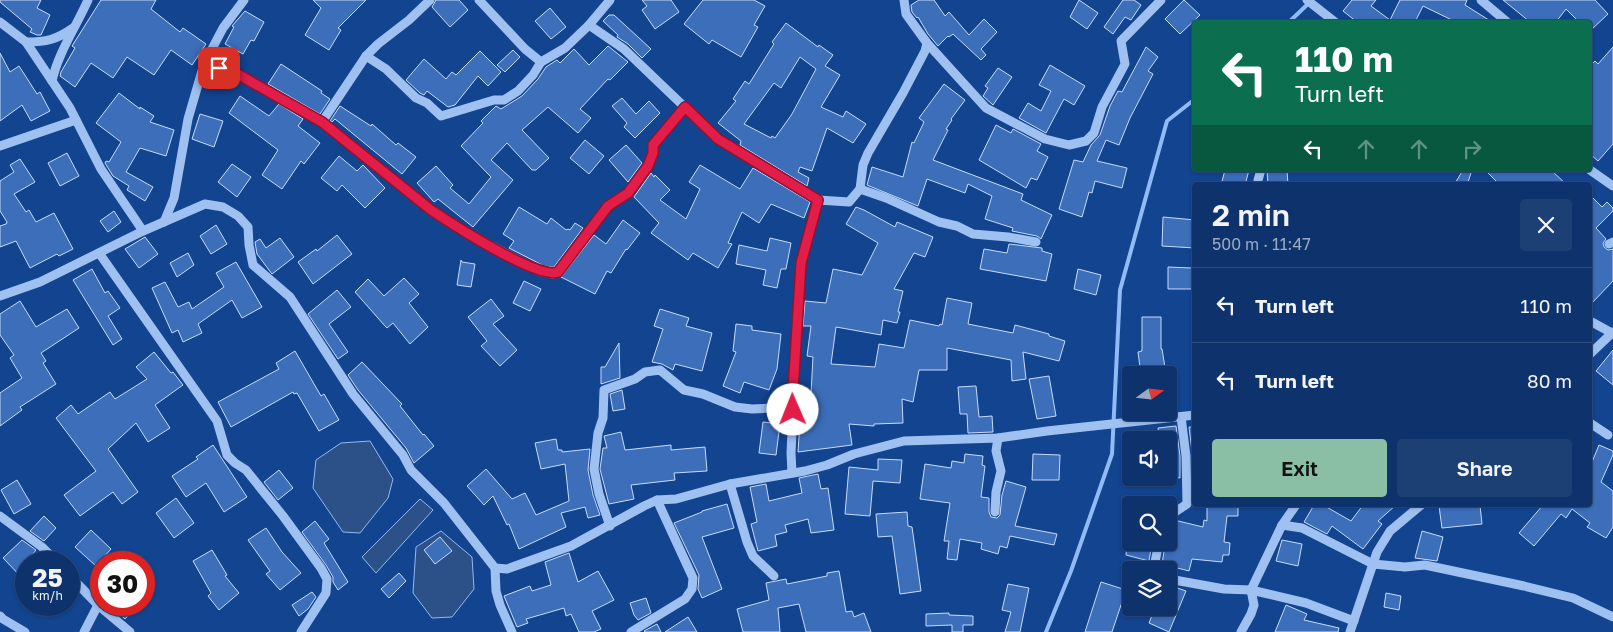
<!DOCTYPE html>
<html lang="en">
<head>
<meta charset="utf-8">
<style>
  body { margin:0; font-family:"Golos Text",sans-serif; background:#1c3f74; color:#f1f3f6; height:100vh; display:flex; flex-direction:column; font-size:19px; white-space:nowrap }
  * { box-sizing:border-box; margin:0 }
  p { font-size:16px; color:#9baac2 }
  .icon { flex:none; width:28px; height:28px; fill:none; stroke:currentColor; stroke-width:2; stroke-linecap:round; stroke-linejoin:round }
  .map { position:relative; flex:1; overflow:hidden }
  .drawer { position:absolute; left:1192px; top:182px; width:400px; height:325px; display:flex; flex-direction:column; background:#0e336c; border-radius:5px; box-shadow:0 1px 4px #0004,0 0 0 1px #2e4e7f }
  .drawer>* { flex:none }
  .banner { position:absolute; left:1192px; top:20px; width:400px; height:152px; border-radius:5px; box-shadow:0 1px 4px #0004,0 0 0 1px #2e4e7f; background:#0b6e4f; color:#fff; overflow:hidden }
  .needle { width:32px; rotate:75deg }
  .fabs { position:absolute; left:1122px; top:366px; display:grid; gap:10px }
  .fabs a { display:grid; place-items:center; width:55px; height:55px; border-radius:5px; background:#0e336c; box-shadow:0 1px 4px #0004,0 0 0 1px #2e4e7f; font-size:25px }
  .speed { position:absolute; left:15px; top:551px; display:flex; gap:10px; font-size:25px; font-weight:700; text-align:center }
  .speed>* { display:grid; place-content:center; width:65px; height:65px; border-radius:50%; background:#0e336c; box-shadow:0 1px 4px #0004,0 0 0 1px #2e4e7f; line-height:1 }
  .speed small { font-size:12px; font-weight:400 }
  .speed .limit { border:8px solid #d22; background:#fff; color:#111 }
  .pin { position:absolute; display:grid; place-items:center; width:42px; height:42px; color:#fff; margin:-21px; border-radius:10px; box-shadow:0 2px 8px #0006 }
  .me { position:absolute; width:55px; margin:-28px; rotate:359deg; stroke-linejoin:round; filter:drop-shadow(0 0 4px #0008) }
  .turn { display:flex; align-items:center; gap:18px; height:105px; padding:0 20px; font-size:22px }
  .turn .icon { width:65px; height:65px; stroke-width:2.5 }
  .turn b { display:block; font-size:35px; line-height:42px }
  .lanes { display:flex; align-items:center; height:48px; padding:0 20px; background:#0003; justify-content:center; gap:25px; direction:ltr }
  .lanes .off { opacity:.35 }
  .round { display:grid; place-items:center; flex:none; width:52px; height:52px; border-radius:5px; background:#1c3f74 }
  .summary { display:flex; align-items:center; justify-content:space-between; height:85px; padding:0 20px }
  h1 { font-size:30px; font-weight:600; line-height:38px }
  .action { display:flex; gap:10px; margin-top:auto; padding:10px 20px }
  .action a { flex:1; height:58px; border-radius:5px; background:#8abfa5; color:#111; font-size:20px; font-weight:600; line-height:58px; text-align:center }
  .action a+a { background:#1c3f74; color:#f1f3f6 }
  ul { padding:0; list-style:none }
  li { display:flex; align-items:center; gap:15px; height:75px; padding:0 20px; border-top:1px solid #2e4e7f }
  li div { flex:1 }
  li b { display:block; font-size:19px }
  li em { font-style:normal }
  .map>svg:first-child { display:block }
</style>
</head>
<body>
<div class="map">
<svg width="1613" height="632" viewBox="0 0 1613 632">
  <rect width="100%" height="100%" fill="#134490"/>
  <!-- water -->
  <g fill="#2c5088" stroke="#91bbf5">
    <polygon points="370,441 393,479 388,498 360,533 343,532 313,488 316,460 341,443"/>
    <polygon points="420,499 433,510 376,573 362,557"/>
    <polygon points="441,531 472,557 474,589 452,617 432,618 413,593 416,547"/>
  </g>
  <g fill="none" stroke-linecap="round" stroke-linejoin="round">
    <!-- stream -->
    <g stroke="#91bbf5" stroke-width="4">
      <polyline points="1289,22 1309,3"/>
      <polyline points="1046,632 1071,571 1112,454 1120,290 1167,121 1195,99"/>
    </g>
  </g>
  <!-- building -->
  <g fill="#3c6eb9" stroke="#c6dcfc" fill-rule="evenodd">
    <polygon points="0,0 41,0 37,8 50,15 41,35 37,35 30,32 32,29 0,2"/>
    <polygon points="101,0 156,0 151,9 180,32 183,28 206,44 192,65 171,50 154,75 127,57 113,78 91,63 75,87 60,76 61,72 75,48 72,46"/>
    <polygon points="313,0 366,0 338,28 341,30 329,50 305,35 321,8"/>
    <polygon points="436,0 459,0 468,10 450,27 432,7"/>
    <polygon points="642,0 671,0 679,12 655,29 642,10 647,6"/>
    <polygon points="703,0 754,0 765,6 754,25 758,27 741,57 712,40 709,44 684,24"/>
    <polygon points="919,0 934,0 945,16 949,12 969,35 984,19 997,32 981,49 986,55 981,60 953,34 949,37 948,36 938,46 928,34 918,17 917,18 912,12 911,5"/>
    <polygon points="1079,0 1098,13 1087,29 1070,17"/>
    <polygon points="1123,0 1134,0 1141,5 1131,20 1125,17 1113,34 1104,27"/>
    <polygon points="1184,0 1200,15 1180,34 1165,19"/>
    <polygon points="1352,0 1376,0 1371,6 1390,20 1400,0 1467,0 1465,5 1492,22 1456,22 1423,6 1415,22 1357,22 1343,11"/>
    <polygon points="1503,0 1595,0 1608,14 1590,31 1590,22 1579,22 1566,9 1556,22 1530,22"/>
    <polygon points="550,8 566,27 551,39 535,21"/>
    <polygon points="245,11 264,22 254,41 251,40 243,54 225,44 234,27 232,26"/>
    <polygon points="609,15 614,15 651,49 642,58 628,44 617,37 618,35 603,21"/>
    <path d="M786,23L818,47L819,45L833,55L825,66L840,75L821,107L843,117L846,111L866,124L853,143L827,128L812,171L800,167L798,172L809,178L807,186L740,145L741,141L718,123L736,101L733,99L745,81L749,84L774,44L772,42ZM800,57L816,69L792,114L775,138L772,136L771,138L744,124L774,83L781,88Z"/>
    <polygon points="608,46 628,62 610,80 608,79 580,109 591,118 578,133 548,107 522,130 549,158 536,170 532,170 507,143 491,160 513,180 473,227 438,199 434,202 417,183 436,166 453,185 450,188 469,204 491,177 461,146 483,123 481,121 496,106 501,109 522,96 538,79 546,67 557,60 560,63 574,49 589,65"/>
    <polygon points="1146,47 1158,57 1148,71 1153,74 1130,118 1119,145 1106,140 1097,161 1127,168 1122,188 1095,181 1092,193 1089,192 1082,217 1059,209 1074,160 1083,162 1091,145 1100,135 1110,106 1118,91 1122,92"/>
    <polygon points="1613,47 1613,144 1598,161 1590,154 1590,66 1595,61 1598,64"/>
    <polygon points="513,50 520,57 505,72 497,65"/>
    <polygon points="480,51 501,72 488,86 478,76 455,105 448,107 427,91 424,95 420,93 406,80 424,59 446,79 452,72 456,75"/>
    <polygon points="0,53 10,72 19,66 37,94 40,92 50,111 31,121 22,105 0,121"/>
    <polygon points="281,64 322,91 321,93 330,99 320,114 268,84"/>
    <polygon points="1050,65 1085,86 1074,105 1064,99 1046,133 1019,118 1028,103 1041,111 1051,91 1039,85"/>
    <polygon points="998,68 1012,77 993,105 983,96 988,88 985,86"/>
    <polygon points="944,84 965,100 951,119 952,120 946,129 948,130 933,160 1023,194 1021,200 1052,215 1041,239 1037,236 1012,231 1013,228 985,219 992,196 968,184 965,193 927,179 918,206 867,185 872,167 903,177 912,142 914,143 924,122 919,118"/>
    <polygon points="119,93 140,109 140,107 154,116 150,122 174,130 166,156 140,148 126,172 153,187 145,201 127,190 129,186 113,176 105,163 106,161 109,162 121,142 96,123"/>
    <polygon points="240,96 269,116 279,104 303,119 298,126 320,143 304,164 301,161 282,189 262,175 278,150 229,113"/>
    <polygon points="622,98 636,114 649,101 660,113 635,138 624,127 627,123 612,106"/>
    <polygon points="340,106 371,126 372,124 396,145 398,143 416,157 402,174 335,119 332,122 330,121"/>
    <polygon points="200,114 223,121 214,147 192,139"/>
    <polygon points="996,125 1011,133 1013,129 1041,144 1037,151 1048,157 1037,180 1031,178 1026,188 979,160"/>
    <polygon points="585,140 604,156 589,174 570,158"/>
    <polygon points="626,145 642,163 628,182 609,160"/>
    <polygon points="67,153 79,176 60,186 48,163"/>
    <polygon points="339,156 357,171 363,165 385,188 365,208 342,185 337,191 321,178"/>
    <polygon points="20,159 35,182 14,194 26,212 29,210 36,222 54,213 73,249 59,256 57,254 30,268 16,241 0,247 0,226 6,224 7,222 0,211 0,181 14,172 10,165"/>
    <polygon points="232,164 251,177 237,197 218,182"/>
    <polygon points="700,165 740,189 753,168 810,202 804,218 771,204 759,223 742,212 728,243 732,244 718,268 693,253 688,260 651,233 659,223 634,197 651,173 654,177 655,175 670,190 660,200 686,219 700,189 689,182"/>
    <polygon points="1225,170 1249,170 1245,185 1221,185"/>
    <polygon points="1267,170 1287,170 1288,185 1268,185"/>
    <polygon points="1463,170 1472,170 1467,185 1454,185"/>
    <polygon points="1485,170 1551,170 1567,185 1500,185"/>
    <polygon points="1590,195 1602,207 1607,202 1613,208 1613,211 1596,228 1606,239 1603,243 1604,247 1608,250 1613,249 1613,281 1590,305"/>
    <polygon points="519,207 547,224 551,218 566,230 568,229 570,230 575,223 583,228 554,267 544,266 509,248 514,241 503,234"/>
    <polygon points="856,207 864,210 895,227 897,222 933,237 925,257 914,253 894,289 903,291 898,312 900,312 897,323 883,320 881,335 836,327 831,364 875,367 879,344 904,348 910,320 939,326 940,324 942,325 947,298 972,303 968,324 1013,333 1015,325 1049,334 1049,336 1065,341 1059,361 1023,352 1026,379 1012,381 1011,360 947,348 947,370 919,370 913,402 902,399 903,423 874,424 874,426 849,424 852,445 798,452 802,392 811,393 813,357 807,356 811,326 803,326 805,301 826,303 833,269 862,275 878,243 846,224"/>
    <polygon points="114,211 121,222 108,232 100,221"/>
    <polygon points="1163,217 1195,220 1195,248 1162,246"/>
    <polygon points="623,220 640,233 627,250 626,249 611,273 607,271 595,294 561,277 594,235 606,244"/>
    <polygon points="216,225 227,244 211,254 200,236"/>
    <polygon points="337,235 352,254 313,284 298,262 316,249 317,251"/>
    <polygon points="145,237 158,254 139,268 125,249"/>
    <polygon points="280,238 294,257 272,274 257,254 255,242 260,239 266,248"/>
    <polygon points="770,238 791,243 786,269 781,269 777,288 763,285 766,270 736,264 739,245 767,251"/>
    <polygon points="1009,244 1042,248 1042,251 1052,254 1046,281 980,269 984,249 1007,253"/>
    <polygon points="188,253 194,265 177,277 170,263"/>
    <polygon points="461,260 462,262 475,264 471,287 457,285"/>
    <polygon points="236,262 262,307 242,318 232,300 198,324 202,333 183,342 178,330 172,333 152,288 165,282 178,307 189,302 192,309 224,287 216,273"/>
    <polygon points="1168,267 1192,268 1192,289 1168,289"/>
    <polygon points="92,269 105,293 108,291 120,308 108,316 122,339 113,345 73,280"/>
    <polygon points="1078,269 1101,275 1096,295 1074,289"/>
    <polygon points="404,278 419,294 409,303 428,327 410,344 393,323 387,328 385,326 355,292 368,279 384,296"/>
    <polygon points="524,281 541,289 530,311 513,303"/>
    <polygon points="337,290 351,307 329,324 348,352 338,359 308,314"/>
    <polygon points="491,299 504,316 493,324 517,350 500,366 481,346 487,341 468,317"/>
    <polygon points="20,301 36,327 67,309 79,328 41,353 46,361 43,363 56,384 20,407 22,410 0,426 0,393 22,378 10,358 14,355 0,335 0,314"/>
    <polygon points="660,309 689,318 686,326 712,333 702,371 675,364 673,370 662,364 652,362 663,329 654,326"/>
    <polygon points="1142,317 1161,317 1161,349 1162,349 1166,374 1141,375 1138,352 1142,351"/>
    <polygon points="736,324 752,326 752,330 781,334 777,369 769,390 744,382 740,393 723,386 736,352 733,351"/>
    <polygon points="619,343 620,378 601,384 601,367 605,367"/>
    <polygon points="1613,350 1613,385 1596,371"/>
    <polygon points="295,351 321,396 324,394 339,420 319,431 297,393 294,394 293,392 231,427 218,402 279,369 276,363"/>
    <polygon points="154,352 171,373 173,372 183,385 155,405 170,428 148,442 136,423 108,449 138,492 122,504 113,492 80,516 64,495 96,471 56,418 71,405 78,414 110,392 115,399 147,379 136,367"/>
    <polygon points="362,362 402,404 400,406 423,435 424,434 434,446 414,463 406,448 358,390 348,375"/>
    <polygon points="1049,376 1056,416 1037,419 1029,379"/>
    <polygon points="976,386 979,417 992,416 993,432 968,433 967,414 960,414 958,387"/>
    <polygon points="622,390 625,409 613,411 610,394"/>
    <polygon points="763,422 780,424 776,455 759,453"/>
    <polygon points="1176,426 1180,456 1180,478 1171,477 1173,453 1169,454 1169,440 1160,440 1158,428"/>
    <polygon points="1189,427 1193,427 1195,452 1192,452"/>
    <polygon points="621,432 625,450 671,445 671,450 705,447 707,471 674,473 675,480 631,485 634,499 609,504 600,469 603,448 607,448 604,436"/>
    <polygon points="556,439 558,450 562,450 562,452 590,449 588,470 593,495 600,515 588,518 585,507 561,513 566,527 519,549 509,524 507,525 493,496 484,505 467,486 486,469 512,499 525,493 536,515 569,501 565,464 541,469 535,443"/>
    <polygon points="213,445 247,497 224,512 206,483 186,497 172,476 198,459 196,457"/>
    <polygon points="1599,445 1613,451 1613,455 1601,482 1613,491 1613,527 1606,538 1587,527 1590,523 1572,509 1566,518 1561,514 1534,546 1519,533 1543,505 1590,505 1590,467"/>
    <polygon points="965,454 983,456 982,465 985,466 981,497 989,498 989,512 991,517 997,518 1000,515 1002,495 1006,481 1026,487 1015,526 1057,534 1054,545 1010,536 1007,548 1000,546 998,554 981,549 982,543 960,539 957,560 947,559 949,541 944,541 950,503 920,499 925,464 951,468 952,461 964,463"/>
    <polygon points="1033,454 1060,455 1059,480 1032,480"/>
    <polygon points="878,459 902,460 900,483 873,481 870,516 845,514 849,467 878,470"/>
    <polygon points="279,470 293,488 278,500 264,482"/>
    <polygon points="818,474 821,489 828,488 834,530 811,533 808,519 785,525 787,532 775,535 777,546 758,551 751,524 757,522 750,487 766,484 769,501 802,493 799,478"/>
    <polygon points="17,480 31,504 14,514 1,490"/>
    <polygon points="176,498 194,523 174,538 156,513"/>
    <polygon points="727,504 734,528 702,537 722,589 702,598 698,589 699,575 674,523 702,512 702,511"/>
    <polygon points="1207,505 1238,505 1238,516 1227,516 1224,542 1230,543 1229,555 1223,555 1222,562 1192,559 1189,571 1162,564 1165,545 1169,546 1169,522 1174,520 1203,527 1204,520 1207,521"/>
    <polygon points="1314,505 1323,505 1351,521 1363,505 1396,505 1378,521 1382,524 1363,549 1332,526 1327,534 1304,522"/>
    <polygon points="1452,505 1480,505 1482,524 1442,528 1439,506"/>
    <polygon points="907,512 908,526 912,527 921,591 900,594 892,536 878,537 876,514"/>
    <polygon points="44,516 56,528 44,541 30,531"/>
    <polygon points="315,521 329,539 324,543 348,582 338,590 333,582 333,577 326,565 302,532"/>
    <polygon points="266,528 282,552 301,573 280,590 266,574 270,571 248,540"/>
    <polygon points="91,530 111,549 96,566 75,547"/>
    <polygon points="1422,531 1443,537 1437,561 1415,558"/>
    <polygon points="440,537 452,551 435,564 424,550"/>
    <polygon points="22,540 36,550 32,555 39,562 26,562 26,582 3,558"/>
    <polygon points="1282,540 1302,544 1298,566 1276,561"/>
    <polygon points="1127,542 1152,543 1149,561 1126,555"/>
    <polygon points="212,550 227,575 225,576 239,593 219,610 208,596 211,593 193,561"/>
    <polygon points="569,553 578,582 598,571 614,600 592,611 601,629 594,632 579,632 571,614 566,616 564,608 526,619 528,623 517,627 504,596 530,586 532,591 551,585 545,562"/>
    <polygon points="839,571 846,612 852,611 854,617 864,613 871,632 806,632 799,604 778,608 780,632 743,632 737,609 769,600 766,583 786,579 787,584 827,576 827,573"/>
    <polygon points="399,573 406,581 389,598 381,589"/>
    <polygon points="1101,582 1126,590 1112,632 1085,632"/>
    <polygon points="1008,584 1029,588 1020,632 1005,632 1011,612 1002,610"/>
    <polygon points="1169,585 1186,591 1169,632 1149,623 1155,608 1169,608"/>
    <polygon points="312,592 316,597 308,609 299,616 292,605"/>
    <polygon points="1386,593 1401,596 1399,610 1384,607"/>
    <polygon points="646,598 651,613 638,620 634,615 630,603"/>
    <polygon points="110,605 137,605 125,619"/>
    <polygon points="1286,605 1307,614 1304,620 1339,628 1338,632 1275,632"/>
    <polygon points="949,613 949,615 973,616 973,625 963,625 963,632 952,632 952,625 926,626 926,614"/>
    <polygon points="688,617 697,632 665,632"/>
    <polygon points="657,624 661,632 645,632 644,631"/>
  </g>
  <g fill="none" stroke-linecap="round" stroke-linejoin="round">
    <!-- minor -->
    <g stroke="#9fc1f1" stroke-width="9">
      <polyline points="479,0 525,49 541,62 565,48 589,25 610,0"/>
      <polyline points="904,0 906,14 927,43 986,108 1045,139 1069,145 1086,141 1094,133 1102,107 1125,64 1121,41 1161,0"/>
      <polyline points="1307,0 1335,22"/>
      <polyline points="1481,0 1507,22"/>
      <polyline points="0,22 26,42 70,108 101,169 143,231"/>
      <polyline points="589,25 624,49 718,139 818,200 849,202 860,189 863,165 868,153 903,93 925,51 927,43"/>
      <path d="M26,42C46,42 56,40 73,28"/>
      <polyline points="366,56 386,69 416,98 427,103 441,116 494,100 504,100 518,91 533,75 541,62"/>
      <polyline points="204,64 234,72 322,122 431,211 480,240 542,272 553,274 558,272 608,206 628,193 648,166 653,153 653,145 685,107"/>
      <path d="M52,81C58,53 76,27 88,0"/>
      <polyline points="322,122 366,56 378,44 409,20 430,0"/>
      <polyline points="0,146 76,120"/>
      <polyline points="1590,170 1613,186"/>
      <polyline points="1258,185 1258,180 1261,170"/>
      <polyline points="860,189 886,198 939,222 957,226 973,234 1008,237 1036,242"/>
      <polyline points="164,222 174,198 188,119 204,64 223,28 244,0"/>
      <polyline points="1609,244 1613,242"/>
      <polyline points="99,253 217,421 227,455 235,463 246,470 283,516 321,568 327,579 326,593 301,632"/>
      <polyline points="0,296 40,282 143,231 205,204 223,207 238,216 248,227 249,245 253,265 290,297 353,394 403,455 411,470 444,503 495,568 496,591 500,605 512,632"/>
      <polyline points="1590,321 1612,333"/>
      <polyline points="1590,354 1613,332"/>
      <polyline points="1590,423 1608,435"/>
      <polyline points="792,473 791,453 793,410 792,407 801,263 818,200"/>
      <polyline points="730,484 747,542 753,556 774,576"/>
      <polyline points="995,512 996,492 1001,471 996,451 998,438"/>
      <polyline points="0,516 42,547 57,562"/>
      <polyline points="1169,516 1187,504 1186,456 1181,417"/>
      <polyline points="1282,525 1302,528 1373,564 1405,567 1425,565 1524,586 1573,598 1613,617"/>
      <polyline points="610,526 599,494 594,469 598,433 603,418 604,390 635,379 645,372 660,370 684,390 703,394 735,407 752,409 792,407"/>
      <polyline points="495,568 507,569 571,546 644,506 657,500 676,499 730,484 805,471 827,465 854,454 904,441 998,438 1047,431 1195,415"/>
      <polyline points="1157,570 1155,562 1159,542"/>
      <polyline points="69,575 98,605 130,632"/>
      <polyline points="1169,579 1224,589 1251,590 1306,603 1354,621"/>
      <polyline points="0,616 3,619 25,632"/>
      <polyline points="84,632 98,605"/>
      <polyline points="631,632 685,599 692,589 693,578 657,500"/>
      <polyline points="1241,632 1251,614 1254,605 1251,590 1282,525 1296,505"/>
      <polyline points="1350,632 1377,552 1390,531 1421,505"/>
    </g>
  </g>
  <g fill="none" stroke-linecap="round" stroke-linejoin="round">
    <defs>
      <path id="route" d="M219,68L234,72L322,122L431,210C452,224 538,280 558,272L608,206L628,193L648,166L653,153V145L685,107L718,139L818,200L801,263L792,407L793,410"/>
    </defs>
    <!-- route casing -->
    <use href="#route" stroke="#92132f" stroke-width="12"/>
    <!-- route -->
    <use href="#route" stroke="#e11d48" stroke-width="9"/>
  </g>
</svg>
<div class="fabs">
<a><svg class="needle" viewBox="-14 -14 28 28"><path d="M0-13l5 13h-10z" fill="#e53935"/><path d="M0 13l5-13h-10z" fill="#9baac2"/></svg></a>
<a><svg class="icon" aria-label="sound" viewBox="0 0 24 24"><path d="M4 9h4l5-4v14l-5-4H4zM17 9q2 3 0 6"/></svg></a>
<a><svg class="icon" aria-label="search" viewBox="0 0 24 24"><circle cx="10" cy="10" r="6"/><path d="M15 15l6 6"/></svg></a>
<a><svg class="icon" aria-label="layers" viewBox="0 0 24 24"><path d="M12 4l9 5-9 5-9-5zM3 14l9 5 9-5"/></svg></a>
</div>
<div class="speed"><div>25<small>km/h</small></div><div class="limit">30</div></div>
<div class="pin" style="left:219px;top:68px;background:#d93025"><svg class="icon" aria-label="arrive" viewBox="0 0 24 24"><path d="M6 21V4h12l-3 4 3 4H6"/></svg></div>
<svg class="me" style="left:793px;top:410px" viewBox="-20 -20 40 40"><circle r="19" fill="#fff"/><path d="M0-13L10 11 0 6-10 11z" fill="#e11d48"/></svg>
<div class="banner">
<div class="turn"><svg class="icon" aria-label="left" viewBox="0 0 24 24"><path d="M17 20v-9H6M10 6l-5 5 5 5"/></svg><div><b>110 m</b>Turn left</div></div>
<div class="lanes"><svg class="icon" aria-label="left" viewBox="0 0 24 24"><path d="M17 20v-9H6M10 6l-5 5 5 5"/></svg><svg class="icon off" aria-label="ahead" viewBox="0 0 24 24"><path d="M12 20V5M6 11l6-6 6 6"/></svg><svg class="icon off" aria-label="ahead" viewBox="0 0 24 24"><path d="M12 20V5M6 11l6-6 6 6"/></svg><svg class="icon off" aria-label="right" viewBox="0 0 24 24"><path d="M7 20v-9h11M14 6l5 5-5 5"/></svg></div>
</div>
<section class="drawer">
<div class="summary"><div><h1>2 min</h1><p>500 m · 11:47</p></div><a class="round"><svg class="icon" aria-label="close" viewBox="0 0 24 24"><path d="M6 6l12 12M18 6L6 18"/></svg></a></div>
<ul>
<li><svg class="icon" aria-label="left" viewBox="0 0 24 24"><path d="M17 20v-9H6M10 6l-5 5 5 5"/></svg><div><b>Turn left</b></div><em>110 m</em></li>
<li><svg class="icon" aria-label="left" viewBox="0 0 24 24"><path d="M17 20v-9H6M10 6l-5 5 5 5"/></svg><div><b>Turn left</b></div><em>80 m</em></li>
</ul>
<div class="action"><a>Exit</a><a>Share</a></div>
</section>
</div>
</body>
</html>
